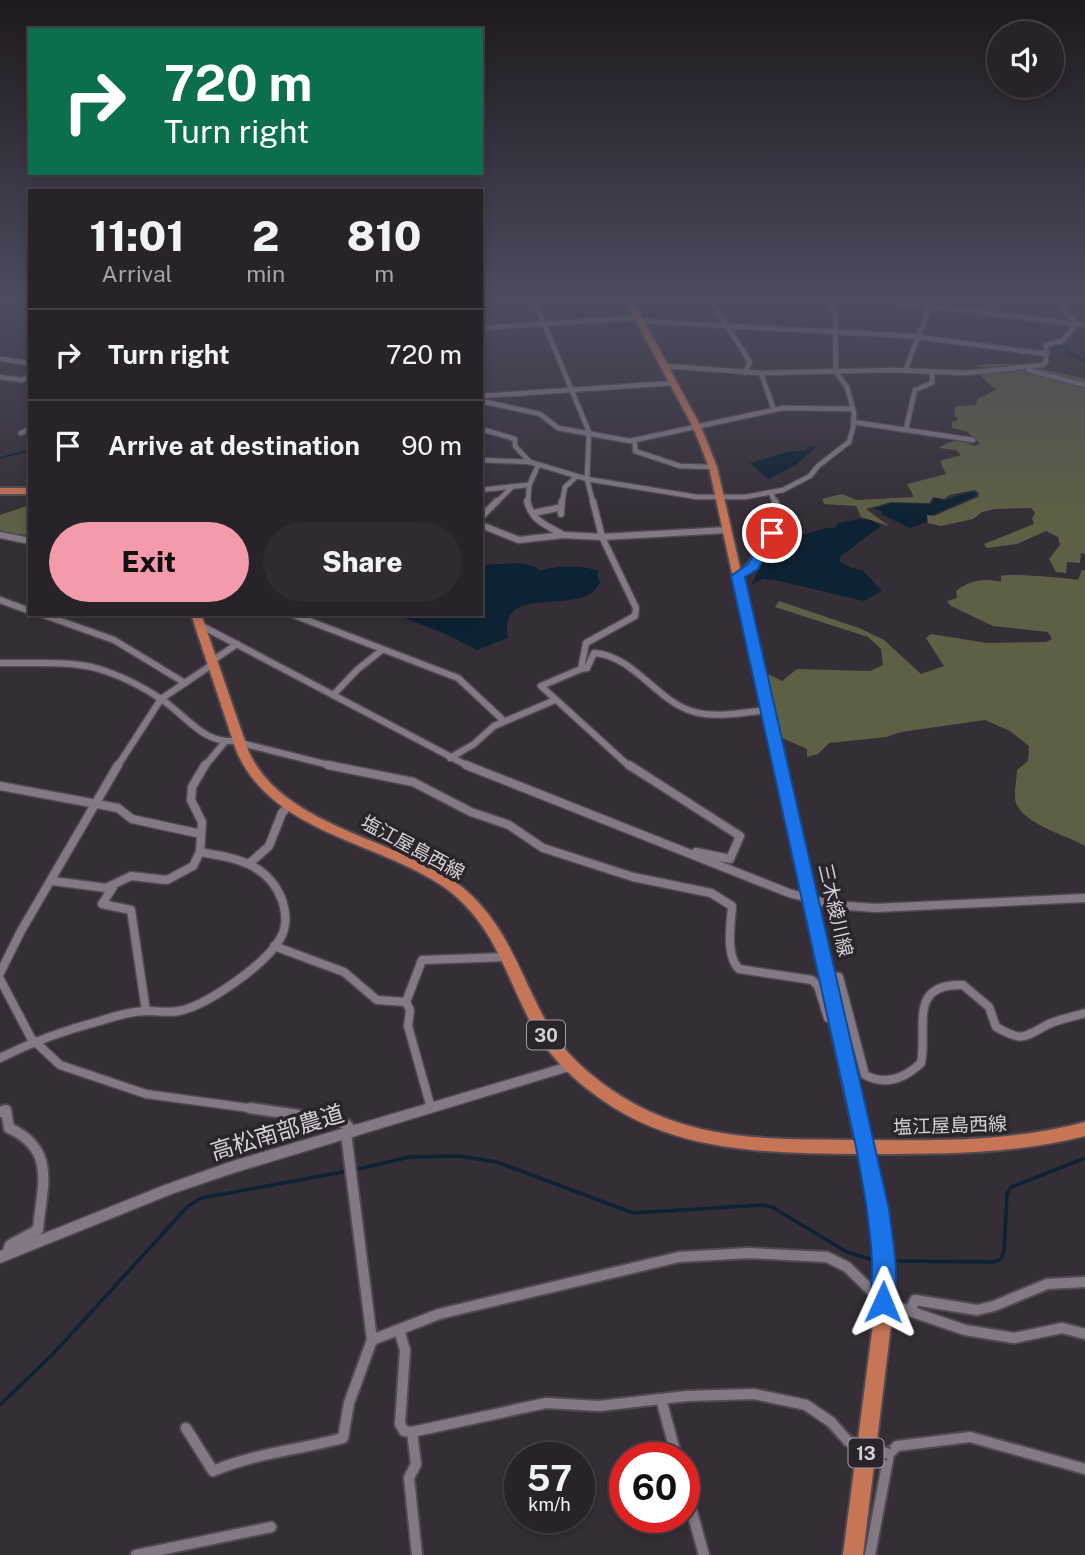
<!DOCTYPE html>
<html lang="en">
<head>
<meta charset="utf-8">
<style>
  body { margin:0; font-family:"Public Sans","Noto Sans JP",sans-serif; background:#302a31; color:#f1f3f6; height:100vh; display:flex; flex-direction:column; font-size:26px; white-space:nowrap }
  * { box-sizing:border-box; margin:0 }
  p { font-size:23px; color:#a5a4a8 }
  .icon { flex:none; width:38px; height:38px; fill:none; stroke:currentColor; stroke-width:2; stroke-linecap:round; stroke-linejoin:round }
  .map { position:relative; flex:1; overflow:hidden }
  .side { position:absolute; left:28px; top:189px; width:455px; height:427px; display:flex; flex-direction:column; background:#282229; border-radius:0px; box-shadow:0 4px 10px #0003,0 0 0 2px #443f46 }
  .side>* { flex:none }
  .hud { position:absolute; left:28px; top:28px; width:455px; height:147px; border-radius:0px; box-shadow:0 4px 10px #0003,0 0 0 2px #443f46; background:#0b6e4f; color:#fff; overflow:hidden }
  .tools { position:absolute; left:987px; top:21px; display:grid; gap:14px }
  .tools a { display:grid; place-items:center; width:77px; height:77px; border-radius:50%; background:#282229; box-shadow:0 4px 10px #0003,0 0 0 2px #443f46; font-size:35px }
  .speed { position:absolute; left:504px; top:1442px; display:flex; gap:14px; font-size:35px; font-weight:700; text-align:center }
  .speed>* { display:grid; place-content:center; width:91px; height:91px; border-radius:50%; background:#282229; box-shadow:0 4px 10px #0003,0 0 0 2px #443f46; line-height:1 }
  .speed small { font-size:18px; font-weight:400 }
  .speed .limit { border:10px solid #d22; background:#fff; color:#111 }
  .pin { position:absolute; display:grid; place-items:center; width:60px; height:60px; color:#fff; margin:-30px; border:4px solid #fff; border-radius:50%; box-shadow:0 2px 7px #0007 }
  .me { position:absolute; width:77px; margin:-38px; rotate:1deg; stroke-linejoin:round; filter:drop-shadow(0 0 5px #0008) }
  .turn { display:flex; align-items:center; gap:24px; height:147px; padding:0 21px; font-size:32px }
  .turn .icon { width:91px; height:91px; stroke-width:2.5 }
  .turn b { display:block; font-size:49px; line-height:60px }
  .eta { display:flex; justify-content:space-evenly; align-items:center; height:119px; text-align:center }
  .eta b { font-size:42px; font-weight:800; line-height:49px }
  .primary-button { display:flex; gap:14px; margin-top:auto; padding:14px 21px }
  .primary-button a { flex:1; height:80px; border-radius:42px; background:#f39aab; color:#111; font-size:28px; font-weight:800; line-height:80px; text-align:center }
  .primary-button a+a { background:#302a31; color:#f1f3f6 }
  ul { padding:0; list-style:none }
  li { display:flex; align-items:center; gap:21px; height:91px; padding:0 21px; border-top:2px solid #443f46 }
  li div { flex:1 }
  li b { display:block; font-size:26px }
  li em { font-style:normal }
  .map>svg:first-child { display:block }
</style>
</head>
<body>
<div class="map">
<svg width="1085" height="1555" viewBox="0 0 1085 1555">
  <rect width="100%" height="100%" fill="#362e37"/>
  <!-- forest -->
  <g fill="#5d6045">
    <path d="M985,364H1032L1039,368L1085,379V554L1081,553L1080,563L1067,562L1066,573L1056,572L1049,559L1060,545L1058,537L1046,531L1017,544L987,548L984,544L1034,524L1032,518L1035,513L1031,508L995,509L982,512L973,519L941,526L928,523L927,515L934,516L978,497L979,493L975,490L949,495L944,499L933,497L929,503L891,502L866,509L889,526L861,517L856,506L824,504L822,499L842,494L856,500L914,497L907,484L946,474L940,461L961,455L956,450L939,448C952,439 960,440 974,446L980,444L968,432L952,428V422L958,420L954,414L956,406L976,405L977,399L996,390L979,374L994,372L998,368L974,367Z"/>
    <polygon points="24,507 30,508 30,535 0,534 0,515"/>
    <path d="M1082,570H1085V846C1064,834 1025,825 1016,803C1013,794 1017,779 1017,770L1028,761L1029,746L1010,731L985,720L901,732L886,737L829,743L818,754L807,757V749L782,738L766,673L782,681L797,669L870,671L883,665L881,649L868,637L775,607L779,601L859,628L884,640L921,674L944,666L926,638L931,634L987,643L1046,642L1052,639L1048,632L993,626L951,606L947,601L957,598L956,591C971,580 983,578 1001,582V576C1008,573 1066,578 1078,580Z"/>
  </g>
  <!-- water -->
  <g fill="#0d2232">
    <polygon points="807,446 816,447 796,465 768,479 750,463 788,452 807,450"/>
    <polygon points="972,491 977,493 976,496 932,515 927,515 927,522 910,528 881,514 882,511 873,509 891,503 931,504 934,498 945,500"/>
    <polygon points="859,519 871,520 881,526 842,555 839,561 852,568 862,570 882,591 864,601 775,580 763,579 751,585 778,535 796,537 826,528 835,528 838,523"/>
    <path d="M521,563L536,567L539,571C555,565 582,565 599,571L597,576L600,582C585,620 497,579 508,638L477,650L443,633L394,614H481V565Z"/>
  </g>
  <g fill="none" stroke-linecap="round" stroke-linejoin="round">
    <!-- stream-far1 -->
    <polyline stroke="#0d2232" stroke-width="2" points="0,458 30,450"/>
    <!-- stream -->
    <g stroke="#0d2232" stroke-width="3.5">
      <polyline points="354,1170 409,1157 459,1156 497,1162 633,1213 762,1205 772,1207 847,1252 876,1261"/>
      <polyline points="894,1261 994,1262 1001,1259 1004,1251 1007,1194 1011,1187 1085,1158"/>
      <polyline points="0,1405 54,1353 188,1206 202,1198 348,1171"/>
    </g>
    <!-- canal -->
    <polygon fill="#0d2232" fill-rule="evenodd" points="1064,346 1068,346 1071,352 1085,359 1085,363 1066,354"/>
    <defs>
      <g id="minor-far3">
        <polyline points="534,299 589,432 587,479 593,503"/>
        <polyline points="710,299 750,362 745,373"/>
        <polyline points="870,299 1085,325"/>
        <polyline points="1054,299 1077,324"/>
        <polyline points="640,321 910,336 1047,354"/>
        <polyline points="481,328 638,318"/>
        <polyline points="0,359 30,363"/>
        <polyline points="665,366 761,373 893,370 967,373 1043,365 1046,362 1046,345 1062,341 1077,324"/>
        <polyline points="1028,370 1085,385"/>
        <polyline points="905,371 930,306"/>
        <polyline points="761,373 774,410"/>
        <polyline points="0,377 22,380 30,376"/>
        <polyline points="481,396 673,383"/>
        <polyline points="481,401 540,414 558,428 630,441 783,408 852,409"/>
        <polyline points="853,422 973,440"/>
        <polyline points="481,429 515,439 515,446 530,462"/>
        <polyline points="906,429 915,390 932,383 932,372"/>
        <polyline points="21,433 30,429"/>
        <polyline points="635,440 635,451 680,466 713,467"/>
        <polyline points="481,460 530,462 587,479 697,497 745,497 783,490 810,476 818,466 849,442 853,428 854,413 847,387 836,372 835,315 830,299"/>
        <polyline points="481,490 527,485"/>
        <polyline points="771,493 775,503"/>
        <polyline points="496,503 512,487"/>
        <polyline points="528,503 529,486 538,465"/>
        <polyline points="562,503 565,487 576,477"/>
      </g>
      <g id="minor-far2">
        <path d="M527,501C532,521 546,525 562,534"/>
        <polyline points="561,509 562,501"/>
        <polyline points="533,513 558,508 561,509 561,514"/>
        <polyline points="481,517 497,501"/>
        <polyline points="481,525 519,540 563,535 602,537 593,501"/>
        <polyline points="0,535 30,541"/>
        <polyline points="738,576 750,565 783,520 775,501"/>
        <polyline points="0,600 30,611"/>
        <polyline points="41,614 114,640 185,683"/>
        <polyline points="291,614 458,678 504,721"/>
        <polyline points="200,625 470,767"/>
        <polyline points="212,661 237,644"/>
        <path d="M0,663C34,664 76,659 108,672C125,678 146,689 161,699C187,716 205,747 239,740"/>
        <path d="M581,669L587,668L594,653C634,656 655,699 691,711C715,719 744,712 768,710"/>
        <polyline points="333,695 358,669 382,650"/>
        <polyline points="241,743 337,767"/>
        <polyline points="450,758 474,744 494,726 555,700"/>
        <polyline points="117,767 161,699 213,664"/>
        <polyline points="204,767 224,743"/>
        <polyline points="630,767 541,686 581,669 586,643 635,616 636,608 602,537 727,530"/>
      </g>
      <g id="minor-far1">
        <path d="M328,765L413,782L471,812L509,825L543,848L633,877L711,893L732,906C731,924 725,955 739,969L812,980L818,986L828,1018L837,1020"/>
        <polyline points="466,765 789,893 833,905 876,908 1085,898"/>
        <polyline points="629,765 740,836 730,859 696,852"/>
        <polyline points="0,786 118,808 132,819 201,834"/>
        <polyline points="251,862 269,846 282,813 289,805"/>
        <polyline points="53,881 106,888 131,876 167,880 193,866 200,852 202,822 191,800 192,787 205,765"/>
        <polyline points="113,887 102,904 131,910 146,1011"/>
        <polyline points="274,946 344,972 377,1000 406,1002"/>
        <polyline points="0,973 21,931 118,765"/>
        <path d="M828,976L839,977L865,1075C886,1086 905,1078 921,1063C928,1028 907,983 963,985L989,1007L996,1027C1023,1042 1022,1038 1047,1025C1058,1019 1073,1017 1085,1013"/>
        <polyline points="0,979 31,1038 60,1065 146,1094 263,1110"/>
        <path d="M0,1058C32,1042 65,1030 100,1021C115,1016 131,1011 147,1011C158,1011 169,1013 179,1011C208,1005 268,963 281,937C287,926 286,912 282,900C268,863 235,858 200,852"/>
        <polyline points="431,1108 408,1026 410,1010 406,1002 422,960 507,957"/>
      </g>
      <g id="minor">
        <polyline points="250,1108 333,1120 346,1124 352,1132"/>
        <path d="M0,1112L6,1110L9,1128C58,1150 41,1189 38,1230L10,1245L7,1254"/>
        <polyline points="346,1133 372,1340 439,1314 679,1257 749,1253 827,1257 847,1267 883,1302 965,1330 1014,1338 1062,1328 1085,1334"/>
        <polyline points="910,1311 915,1300 977,1310 994,1306 1047,1284 1085,1282"/>
        <polyline points="399,1330 405,1350 400,1424 404,1431 412,1432 416,1464 409,1478 417,1555"/>
        <polyline points="661,1399 677,1458"/>
        <path d="M186,1428L213,1471C256,1453 298,1450 343,1438L349,1403L372,1340"/>
        <polyline points="412,1432 546,1403 599,1406 687,1396 754,1394 806,1405 831,1422 848,1441"/>
        <polyline points="684,1483 704,1555"/>
        <polyline points="136,1555 271,1527"/>
        <polyline points="870,1555 889,1454 897,1446 970,1437 1085,1469"/>
      </g>
      <polygon id="tertiary" points="572,1061 576,1063 578,1066 576,1069 233,1173 174,1193 0,1263 0,1251 165,1185 233,1161"/>
      <g id="primary">
        <path d="M624,299H632L701,427L717,467L871,1140C943,1141 1014,1141 1085,1122V1136C1015,1154 946,1154 874,1154L886,1209L892,1263V1317L863,1555H843L874,1317V1263L870,1209L858,1154C765,1153 671,1153 594,1094C568,1075 546,1052 531,1023C504,972 494,923 444,887C377,841 271,833 236,750L191,614H201L248,750C281,826 391,837 454,881C503,916 516,965 543,1016C556,1043 578,1065 602,1083C681,1142 761,1139 855,1140L709,467L693,427Z"/>
        <rect x="0" y="488" width="30" height="6"/>
      </g>
    </defs>
    <!-- minor-far3 casing -->
    <use href="#minor-far3" stroke="#514a52" stroke-width="7"/>
    <!-- minor-far2 casing -->
    <use href="#minor-far2" stroke="#514a52" stroke-width="9"/>
    <!-- minor-far1 casing -->
    <use href="#minor-far1" stroke="#514a52" stroke-width="11"/>
    <!-- minor casing -->
    <use href="#minor" stroke="#514a52" stroke-width="14"/>
    <!-- tertiary casing -->
    <use href="#tertiary" stroke="#514a52" stroke-width="3"/>
    <!-- primary casing -->
    <use href="#primary" stroke="#514a52" stroke-width="4"/>
    <!-- minor-far3 -->
    <use href="#minor-far3" stroke="#837984" stroke-width="4.5"/>
    <!-- minor-far2 -->
    <use href="#minor-far2" stroke="#837984" stroke-width="6"/>
    <!-- minor-far1 -->
    <use href="#minor-far1" stroke="#837984" stroke-width="8"/>
    <!-- minor -->
    <use href="#minor" stroke="#837984" stroke-width="10"/>
    <!-- tertiary -->
    <use href="#tertiary" fill="#837984" fill-rule="evenodd"/>
    <!-- primary -->
    <use href="#primary" fill="#c67556" fill-rule="evenodd"/>
    <defs>
      <polyline id="minor-bridge" points="848,1441 889,1454"/>
    </defs>
    <!-- minor-bridge casing -->
    <use href="#minor-bridge" stroke="#514a52" stroke-width="14" stroke-linecap="butt"/>
    <!-- minor-bridge -->
    <use href="#minor-bridge" stroke="#837984" stroke-width="10"/>
  </g>
  <!-- sky -->
  <linearGradient id="sky" x2="0" y2="1"><stop stop-color="#1e191e"/><stop offset="0.58" stop-color="#4c4c5e"/><stop offset="1" stop-color="#4c4c5e" stop-opacity="0"/></linearGradient>
  <rect width="1085" height="516" fill="url(#sky)"/>
  <!-- route -->
  <path fill="#1a73e8" stroke="#114b97" stroke-width="2" d="M772,529L778,533L758,569L745,577L889,1209C892,1236 902,1285 891,1309L883,1313L875,1309C868,1295 873,1277 872,1261C870,1222 863,1185 856,1147L731,576L748,564L768,530Z"/>
  <g text-anchor="middle" dominant-baseline="central" stroke-width="7" stroke-linejoin="round" paint-order="stroke">
    <!-- shield labels -->
    <g fill="#2c242d" stroke="#a39da4" stroke-width="2">
      <rect x="527" y="1020.5" width="38" height="29" rx="5"/>
      <rect x="848.5" y="1438.5" width="35" height="29" rx="5"/>
    </g>
    <g font-size="18" font-weight="bold" fill="#d6d1d7">
      <text x="546" y="1035">30</text>
      <text x="866" y="1453">13</text>
    </g>
    <!-- street labels -->
    <g font-size="19" fill="#d6d1d7" stroke="#2c242d">
      <text transform="translate(413 847) rotate(28)">塩江屋島西線</text>
      <text transform="translate(836 910) rotate(77)">三木綾川線</text>
      <text transform="translate(950 1125) rotate(-2)">塩江屋島西線</text>
    </g>
    <!-- near-street labels -->
    <g font-size="23" fill="#d6d1d7" stroke="#2c242d">
      <text transform="translate(277 1132) rotate(-17)">高松南部農道</text>
    </g>
  </g>
</svg>
<div class="tools">
<a><svg class="icon" aria-label="sound" viewBox="0 0 24 24"><path d="M4 9h4l5-4v14l-5-4H4zM17 9q2 3 0 6"/></svg></a>
</div>
<div class="speed"><div>57<small>km/h</small></div><div class="limit">60</div></div>
<div class="pin" style="left:772px;top:533px;background:#d93025"><svg class="icon" aria-label="arrive" viewBox="0 0 24 24"><path d="M6 21V4h12l-3 4 3 4H6"/></svg></div>
<svg class="me" style="left:883px;top:1302px" viewBox="-20 -20 40 40"><path d="M0-17L14 15 0 8-14 15z" fill="#1a73e8" stroke="#fff" stroke-width="4"/></svg>
<div class="hud">
<div class="turn"><svg class="icon" aria-label="right" viewBox="0 0 24 24"><path d="M7 20v-9h11M14 6l5 5-5 5"/></svg><div><b>720 m</b>Turn right</div></div>
</div>
<section class="side">
<div class="eta">
<div><b>11:01</b><p>Arrival</p></div>
<div><b>2</b><p>min</p></div>
<div><b>810</b><p>m</p></div>
</div>
<ul>
<li><svg class="icon" aria-label="right" viewBox="0 0 24 24"><path d="M7 20v-9h11M14 6l5 5-5 5"/></svg><div><b>Turn right</b></div><em>720 m</em></li>
<li><svg class="icon" aria-label="arrive" viewBox="0 0 24 24"><path d="M6 21V4h12l-3 4 3 4H6"/></svg><div><b>Arrive at destination</b></div><em>90 m</em></li>
</ul>
<div class="primary-button"><a>Exit</a><a>Share</a></div>
</section>
</div>
</body>
</html>
